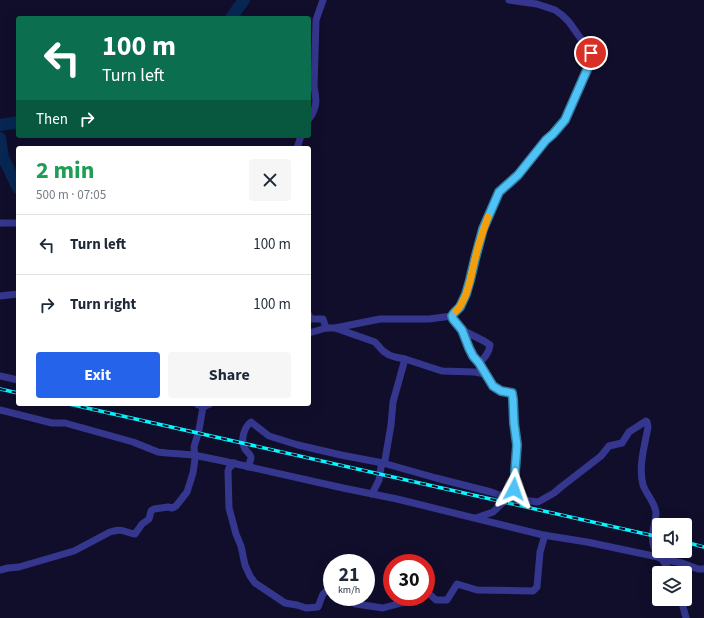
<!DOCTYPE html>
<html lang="en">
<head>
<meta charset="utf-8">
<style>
  body { margin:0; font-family:"Source Sans 3",sans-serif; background:#f6f6f7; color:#1f2937; height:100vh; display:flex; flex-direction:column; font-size:15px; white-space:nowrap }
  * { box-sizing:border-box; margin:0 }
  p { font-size:13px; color:#747a83 }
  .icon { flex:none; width:22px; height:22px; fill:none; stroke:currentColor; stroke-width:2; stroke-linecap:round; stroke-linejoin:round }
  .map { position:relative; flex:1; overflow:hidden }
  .drawer { position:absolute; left:16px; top:146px; width:295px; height:260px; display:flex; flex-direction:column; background:#fff; border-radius:4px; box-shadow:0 4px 16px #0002 }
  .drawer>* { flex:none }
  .banner { position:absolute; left:16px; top:16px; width:295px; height:122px; border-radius:4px; box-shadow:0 4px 16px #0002; background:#0b6e4f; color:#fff; overflow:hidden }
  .tools { position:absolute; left:652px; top:518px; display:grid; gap:8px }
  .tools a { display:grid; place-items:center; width:40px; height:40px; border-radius:4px; background:#fff; box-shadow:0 4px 16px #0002; font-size:20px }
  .speed { position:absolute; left:323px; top:554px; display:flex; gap:8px; font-size:20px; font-weight:700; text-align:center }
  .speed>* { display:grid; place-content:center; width:52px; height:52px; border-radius:50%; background:#fff; box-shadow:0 4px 16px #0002; line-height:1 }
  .speed small { font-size:10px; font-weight:400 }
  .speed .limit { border:6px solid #d22; background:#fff; color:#111 }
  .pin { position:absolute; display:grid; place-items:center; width:34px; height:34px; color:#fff; margin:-17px; border:2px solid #fff; border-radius:50%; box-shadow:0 1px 4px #0007 }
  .me { position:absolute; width:44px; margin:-22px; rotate:4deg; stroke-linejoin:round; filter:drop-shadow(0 0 3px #0008) }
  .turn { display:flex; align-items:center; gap:14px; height:84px; padding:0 20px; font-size:18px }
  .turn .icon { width:52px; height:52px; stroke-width:2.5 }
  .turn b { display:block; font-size:28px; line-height:34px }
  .then { display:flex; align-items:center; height:38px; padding:0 20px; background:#0003; gap:8px; font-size:15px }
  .round { display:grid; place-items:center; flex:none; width:42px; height:42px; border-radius:4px; background:#f6f6f7 }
  .overview { display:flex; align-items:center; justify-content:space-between; height:68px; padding:0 20px }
  h1 { font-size:24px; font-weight:700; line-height:30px; color:#1e9e55 }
  .action { display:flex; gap:8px; margin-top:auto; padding:8px 20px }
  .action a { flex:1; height:46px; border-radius:4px; background:#2563eb; color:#fff; font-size:16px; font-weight:700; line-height:46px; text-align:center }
  .action a+a { background:#f6f6f7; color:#1f2937 }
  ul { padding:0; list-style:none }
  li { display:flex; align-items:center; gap:12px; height:60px; padding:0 20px; border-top:1px solid #e0e1e3 }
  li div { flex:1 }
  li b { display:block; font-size:15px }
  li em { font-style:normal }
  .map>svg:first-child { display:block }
</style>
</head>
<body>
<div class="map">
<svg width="704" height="618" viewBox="0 0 704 618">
  <rect width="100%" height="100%" fill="#110e2c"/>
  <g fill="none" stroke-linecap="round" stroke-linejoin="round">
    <!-- river -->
    <g stroke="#072752" stroke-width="12">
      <polyline points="231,18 244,0"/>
      <polyline points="0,125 18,122"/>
      <polyline points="0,138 3,157 18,188"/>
    </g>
    <!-- minor -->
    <g stroke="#35378f" stroke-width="7">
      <path d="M309,119C317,108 317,100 314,87L316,20L323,0"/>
      <polyline points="297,148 301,136"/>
      <polyline points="0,223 18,223"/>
      <polyline points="0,296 18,294"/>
      <polyline points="309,315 310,319 323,319 326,328"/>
      <polyline points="335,328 375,342 383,351 389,355 395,357 405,359 442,371 475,372 485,374"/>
      <path d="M462,330L484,341L490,345C489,353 485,358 479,363"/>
      <polyline points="309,333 326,328 335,328 380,319 429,319 452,316"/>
      <polyline points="0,376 18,380"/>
      <polyline points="197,404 203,407 210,404"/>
      <polyline points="0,410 52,423 65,423 133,442 158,452 167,453 194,455 223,461 343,488 397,499 543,535 587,542 658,557 662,559 671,573"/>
      <polyline points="234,463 229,468 228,471 229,508 236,534 241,546 245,565 250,576 255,583 285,603 297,605 306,608 318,607 323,594 332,586"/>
      <path d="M248,467C249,464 251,460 251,457C250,454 247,452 245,449C240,441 244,427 251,422L269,436L298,445L341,455L383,463L436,478L491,492L508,498L538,502L554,493L561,487L601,456L609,446L622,443L629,432L646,421L647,422L648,427C645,445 638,466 643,485C646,494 655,502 656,513C656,519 654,525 653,531C651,540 654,549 658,557"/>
      <polyline points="372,494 379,480 381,467 385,460 391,425 393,402 405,359"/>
      <polyline points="476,518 493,512 511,495 515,485 515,472 517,445 514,423 513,399 511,393 501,391 493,385 479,363 473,356 469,348 462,330 453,319 452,316 454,313 460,307 466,294 470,280 475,259 483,229 499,192 518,175 546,140 553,134 565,120 591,59 591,53 569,22 562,15 555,10 537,4 509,0"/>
      <polyline points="662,559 682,563 698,569 704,569"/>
      <path d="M0,570L8,568L19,567L74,551L110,532C123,528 123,532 135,534L142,524L149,519L151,511L154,509L168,507L172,508L176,506L187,492L193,473L195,459L194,447L199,430L203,407"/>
      <polyline points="426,591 436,600 447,600 457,584 477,590 533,591 537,587 540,552 545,535"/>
      <polyline points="353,597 354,603 356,604 383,608 401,603 410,601 416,597"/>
      <polyline points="681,599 686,618"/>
    </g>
    <defs>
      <g id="rail">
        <polyline points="0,389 18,393"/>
        <polyline points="69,404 659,537"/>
        <polyline points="685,542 704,547"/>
      </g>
    </defs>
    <!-- rail casing -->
    <use href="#rail" stroke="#05f7ff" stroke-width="3.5"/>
    <!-- rail -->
    <use href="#rail" stroke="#110e2c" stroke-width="2" stroke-dasharray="6" stroke-linecap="butt"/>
  </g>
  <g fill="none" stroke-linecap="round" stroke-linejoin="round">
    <defs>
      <polyline id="route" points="514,489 515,485 515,472 517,445 514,423 513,399 512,393 501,391 493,386 479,363 473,356 469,348 462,330 453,319 452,316 454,313 460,307 466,294 470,280 475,259 483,229 499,192 518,175 546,140 553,134 565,120 590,63 591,58 591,53"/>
    </defs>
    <!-- route casing -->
    <use href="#route" stroke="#337fa1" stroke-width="10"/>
    <!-- route -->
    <use href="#route" stroke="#4fc3f7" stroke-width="7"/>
    <!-- slow -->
    <path stroke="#f59e0b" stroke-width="7" d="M456,311C468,299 471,275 475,259C478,245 483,231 488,217"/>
  </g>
</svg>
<div class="tools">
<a><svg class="icon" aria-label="sound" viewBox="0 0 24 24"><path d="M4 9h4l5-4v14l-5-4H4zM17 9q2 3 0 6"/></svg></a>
<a><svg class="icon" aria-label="layers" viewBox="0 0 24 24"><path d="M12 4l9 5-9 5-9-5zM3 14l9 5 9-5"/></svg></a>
</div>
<div class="speed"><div>21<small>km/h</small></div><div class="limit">30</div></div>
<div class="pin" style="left:591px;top:53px;background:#d93025"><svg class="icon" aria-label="arrive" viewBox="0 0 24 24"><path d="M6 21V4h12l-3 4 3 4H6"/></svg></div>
<svg class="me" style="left:514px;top:489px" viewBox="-20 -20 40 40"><path d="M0-17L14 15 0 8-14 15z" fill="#4fc3f7" stroke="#fff" stroke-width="4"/></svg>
<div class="banner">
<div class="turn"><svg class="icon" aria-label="left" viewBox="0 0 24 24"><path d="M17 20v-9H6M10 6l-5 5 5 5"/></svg><div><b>100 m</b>Turn left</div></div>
<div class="then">Then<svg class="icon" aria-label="right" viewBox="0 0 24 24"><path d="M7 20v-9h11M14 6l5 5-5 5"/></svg></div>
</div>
<section class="drawer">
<div class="overview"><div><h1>2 min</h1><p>500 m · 07:05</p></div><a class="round"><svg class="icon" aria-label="close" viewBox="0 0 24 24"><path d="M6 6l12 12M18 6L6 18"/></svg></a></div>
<ul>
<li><svg class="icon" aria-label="left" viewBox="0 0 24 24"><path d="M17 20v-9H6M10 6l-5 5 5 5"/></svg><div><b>Turn left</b></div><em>100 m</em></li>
<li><svg class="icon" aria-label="right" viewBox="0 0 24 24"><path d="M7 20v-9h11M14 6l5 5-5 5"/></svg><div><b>Turn right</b></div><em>100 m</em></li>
</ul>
<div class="action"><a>Exit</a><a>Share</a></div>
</section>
</div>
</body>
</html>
